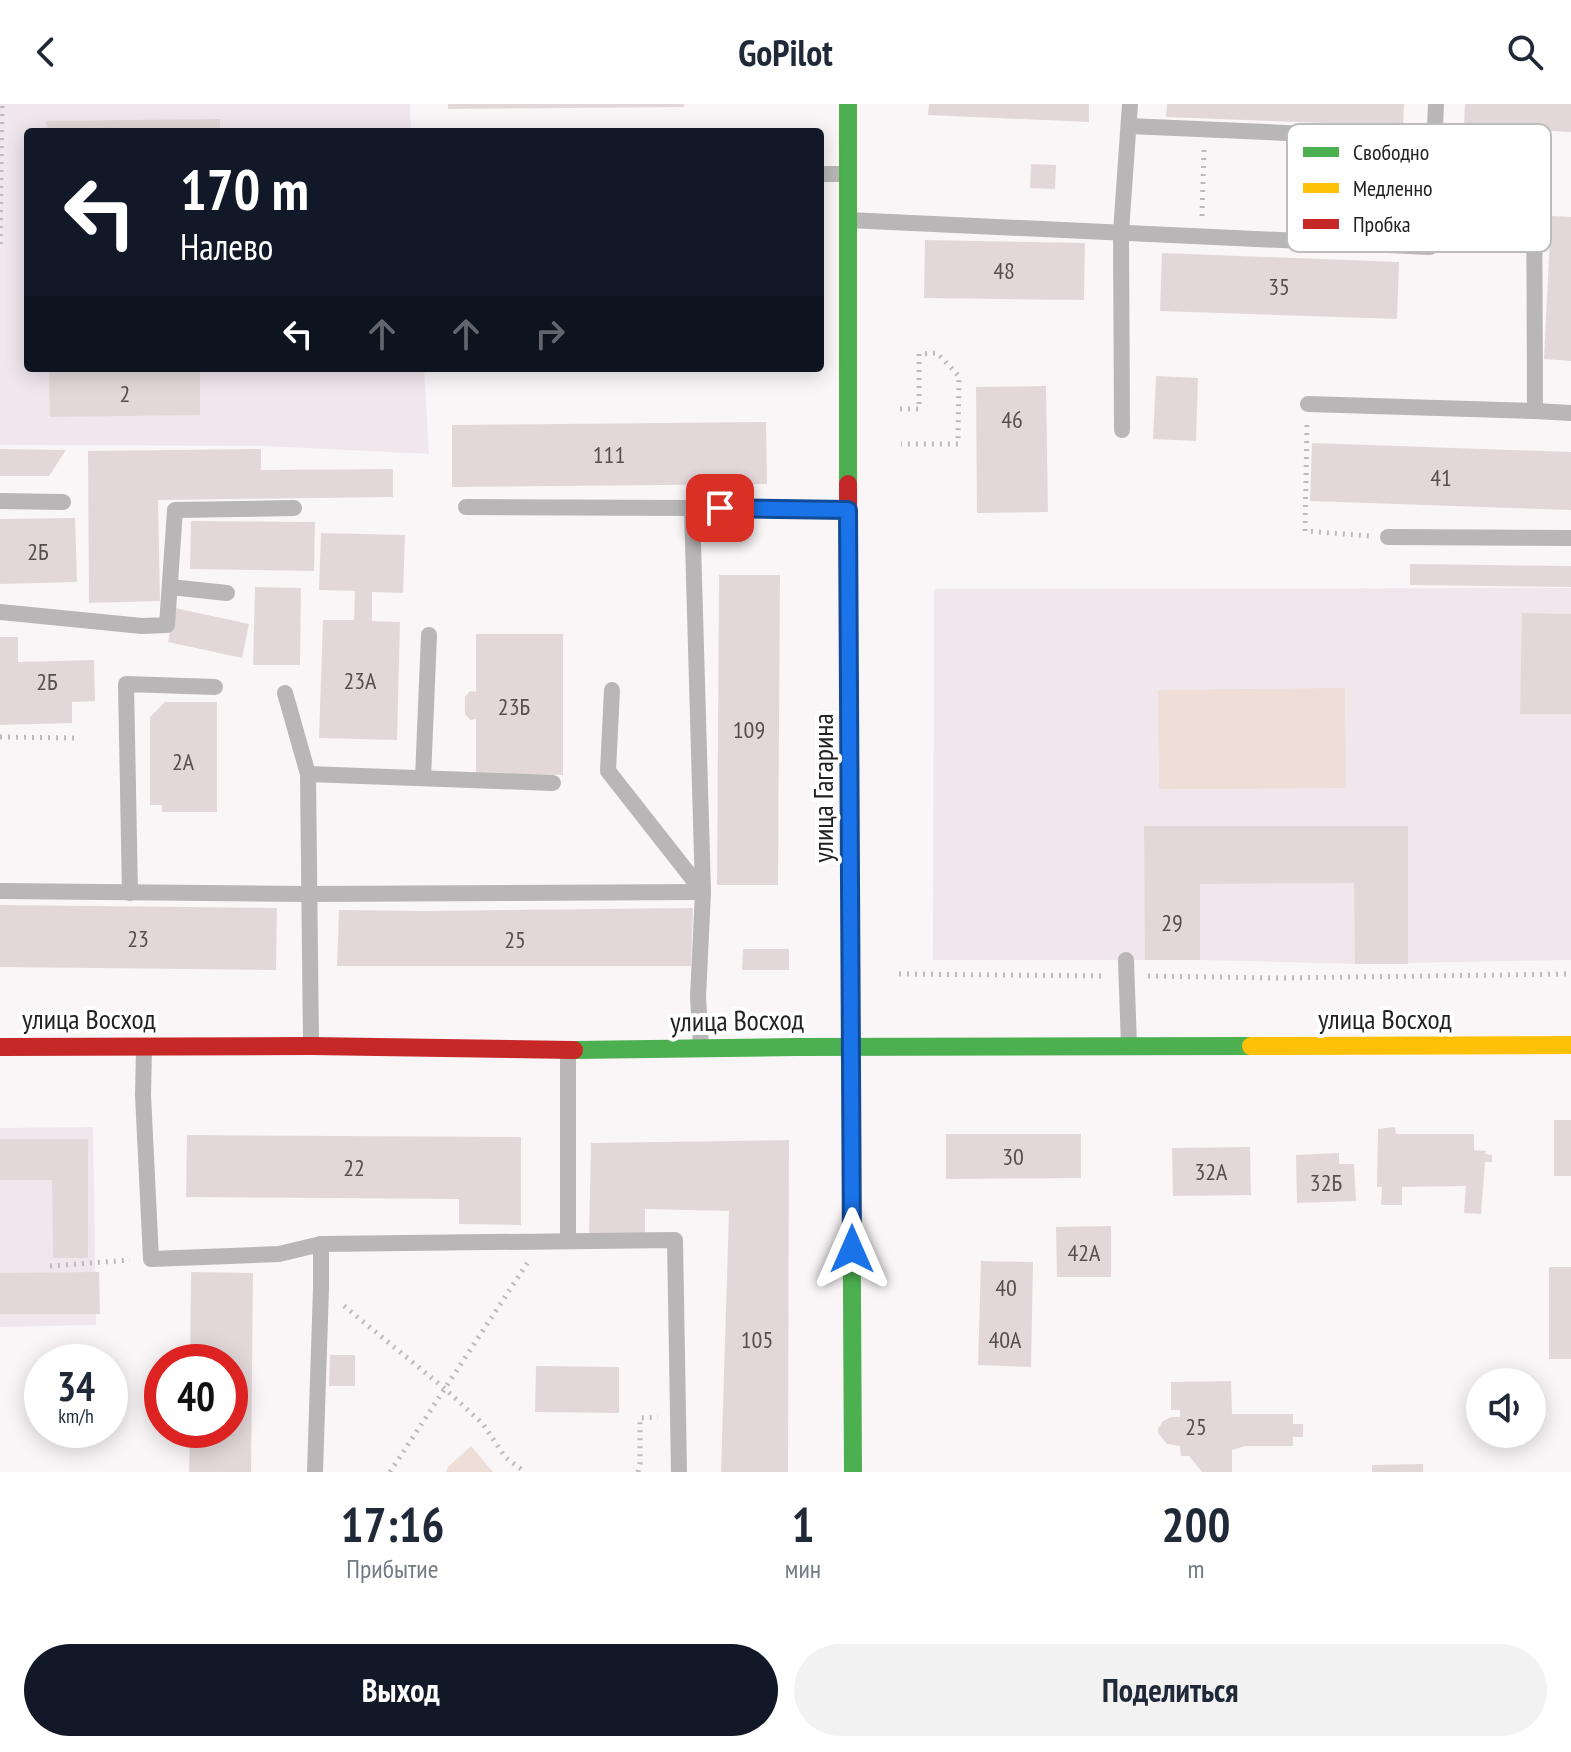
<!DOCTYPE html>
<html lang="ru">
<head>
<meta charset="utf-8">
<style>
  body { margin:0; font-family:"PT Sans Narrow",sans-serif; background:#f2f2f3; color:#1f2937; height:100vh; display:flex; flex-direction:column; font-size:30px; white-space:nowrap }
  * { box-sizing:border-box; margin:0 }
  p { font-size:26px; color:#747a83 }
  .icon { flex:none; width:44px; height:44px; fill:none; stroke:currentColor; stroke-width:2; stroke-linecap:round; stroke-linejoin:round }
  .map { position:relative; height:1368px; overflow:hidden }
  .side { display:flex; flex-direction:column; background:#fff; flex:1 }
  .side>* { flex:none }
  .guide { position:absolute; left:24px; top:24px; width:800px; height:244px; border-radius:8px; box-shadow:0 4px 20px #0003; background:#111827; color:#fff; overflow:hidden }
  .tools { position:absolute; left:1466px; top:1264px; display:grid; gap:16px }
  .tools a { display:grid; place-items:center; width:80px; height:80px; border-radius:50%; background:#fff; box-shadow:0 4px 20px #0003; font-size:40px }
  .speed { position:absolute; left:24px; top:1240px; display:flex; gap:16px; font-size:40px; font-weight:700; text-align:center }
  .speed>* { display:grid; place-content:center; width:104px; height:104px; border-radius:50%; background:#fff; box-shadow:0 4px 20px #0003; line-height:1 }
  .speed small { font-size:20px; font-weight:400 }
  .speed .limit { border:12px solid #d22; background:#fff; color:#111 }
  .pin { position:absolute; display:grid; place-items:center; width:68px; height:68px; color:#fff; margin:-34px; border-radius:16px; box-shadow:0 4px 12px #0006 }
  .me { position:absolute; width:88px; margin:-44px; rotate:0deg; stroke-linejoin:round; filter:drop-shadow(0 0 6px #0008) }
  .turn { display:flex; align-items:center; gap:28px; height:168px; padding:0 24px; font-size:36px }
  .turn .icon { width:104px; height:104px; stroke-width:2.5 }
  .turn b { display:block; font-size:56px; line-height:68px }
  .lanes { display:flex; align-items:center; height:76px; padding:0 24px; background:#0003; justify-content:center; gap:40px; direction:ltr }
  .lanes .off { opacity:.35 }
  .eta { display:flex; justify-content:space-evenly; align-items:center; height:136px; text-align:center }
  .eta b { font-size:48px; font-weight:700; line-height:56px }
  .primary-button { display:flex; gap:16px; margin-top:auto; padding:16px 24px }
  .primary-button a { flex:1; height:92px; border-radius:48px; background:#111827; color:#fff; font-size:32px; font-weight:700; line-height:92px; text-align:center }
  .primary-button a+a { background:#f2f2f3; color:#1f2937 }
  header { display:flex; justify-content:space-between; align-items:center; height:104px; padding:0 24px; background:#fff; font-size:36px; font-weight:700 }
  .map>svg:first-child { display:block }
</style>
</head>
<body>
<header><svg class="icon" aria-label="back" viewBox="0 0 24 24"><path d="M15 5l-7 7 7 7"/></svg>GoPilot<svg class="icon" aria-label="search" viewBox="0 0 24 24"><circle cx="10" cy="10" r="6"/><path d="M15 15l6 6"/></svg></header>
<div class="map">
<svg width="1571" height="1368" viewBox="0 0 1571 1368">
  <rect width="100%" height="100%" fill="#faf6f8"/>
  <!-- built -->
  <g fill="#f0e7ed">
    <polygon points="0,0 410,0 411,28 28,28 28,264 424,264 429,350 265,342 0,341"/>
    <polygon points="1571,484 1571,856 1355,860 1200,856 933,856 934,485"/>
    <polygon points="93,1023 96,1221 0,1223 0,1024"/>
  </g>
  <!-- green -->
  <g fill="#eeded7">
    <polygon points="1345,584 1346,684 1159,685 1158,586"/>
    <polygon points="471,1342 493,1368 446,1368 448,1363"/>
  </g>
  <!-- building -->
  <g fill="#e3d8d9">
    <polygon points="448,0 684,0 684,3 448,5"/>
    <polygon points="929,0 1089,0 1089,18 928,11"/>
    <polygon points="1167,0 1404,0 1403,22 1166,13"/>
    <polygon points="1465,0 1571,0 1571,28 1464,22"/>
    <polygon points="220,15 220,28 47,28 46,17"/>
    <polygon points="1031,60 1056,61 1055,85 1030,84"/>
    <polygon points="1551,112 1571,113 1571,257 1544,255"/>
    <polygon points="925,136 1085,139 1084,196 924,194"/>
    <polygon points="1162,149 1399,158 1397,215 1160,207"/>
    <polygon points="49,264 93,264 93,267 200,266 200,311 50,313"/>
    <polygon points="1156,272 1198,274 1196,337 1153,335"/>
    <polygon points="1046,282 1048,408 977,409 976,283"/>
    <polygon points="766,318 767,380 452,383 452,321"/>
    <polygon points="1312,339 1571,348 1571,406 1310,397"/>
    <polygon points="0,345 66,346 49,372 0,372"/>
    <polygon points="261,345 261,366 393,365 393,393 158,396 160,497 89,499 88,347"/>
    <polygon points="75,414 77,478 0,480 0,415"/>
    <polygon points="191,417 315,418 314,467 190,465"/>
    <polygon points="321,429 405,431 403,489 372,488 372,517 400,518 397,636 319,634 323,516 354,516 355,487 319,486"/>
    <polygon points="1410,460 1571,462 1571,483 1410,481"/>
    <polygon points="719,471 780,471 778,781 717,781"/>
    <polygon points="255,483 301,484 300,561 253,561"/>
    <polygon points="175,504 249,520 242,554 168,538"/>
    <polygon points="1522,509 1571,510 1571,610 1520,610"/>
    <polygon points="476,530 563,530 563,671 476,670 476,615 470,616 465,610 465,593 470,587 476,588"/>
    <polygon points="0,533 18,533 18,558 94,556 95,597 72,598 72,619 0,621"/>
    <polygon points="165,598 217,598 217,708 162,708 162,701 150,701 150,613"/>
    <polygon points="1144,722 1408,722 1408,860 1355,860 1354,779 1200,780 1200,856 1145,856"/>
    <polygon points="0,801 277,804 276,866 0,863"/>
    <polygon points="693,804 691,862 337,862 339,806 425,807"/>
    <polygon points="743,845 789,845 789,866 742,866"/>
    <rect x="1554" y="1016" width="17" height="56"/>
    <polygon points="1395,1023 1396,1030 1474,1030 1474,1046 1486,1047 1485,1050 1492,1051 1492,1058 1485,1058 1481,1110 1464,1109 1466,1082 1402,1083 1402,1101 1381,1101 1382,1083 1377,1083 1378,1025"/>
    <polygon points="946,1030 1081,1030 1081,1074 946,1075"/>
    <polygon points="187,1031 521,1033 521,1121 459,1120 459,1095 186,1093"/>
    <polygon points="0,1035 88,1035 88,1154 53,1154 52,1076 0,1076"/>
    <polygon points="789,1036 788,1368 721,1368 729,1107 645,1105 645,1131 589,1133 591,1039"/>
    <polygon points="1250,1043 1251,1091 1173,1092 1172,1044"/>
    <polygon points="1339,1049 1339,1060 1354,1060 1356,1097 1297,1099 1296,1051"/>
    <polygon points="1111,1122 1111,1173 1057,1173 1056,1123"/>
    <polygon points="981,1157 1033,1158 1031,1263 978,1261"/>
    <rect x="1549" y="1163" width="22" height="92"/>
    <polygon points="99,1168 100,1210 0,1210 0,1169"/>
    <polygon points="191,1168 253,1169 251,1368 189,1368 190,1326 230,1326 230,1258 190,1258"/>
    <polygon points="330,1251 355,1251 355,1282 329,1282"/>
    <polygon points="536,1262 619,1263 619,1309 535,1308"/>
    <polygon points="1231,1277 1232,1310 1293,1310 1293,1320 1303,1320 1303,1333 1293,1333 1293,1342 1245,1342 1232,1346 1232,1368 1202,1368 1189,1352 1181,1352 1180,1342 1167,1340 1158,1329 1158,1325 1163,1317 1171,1313 1180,1313 1180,1306 1171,1306 1171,1278"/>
    <polygon points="1423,1360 1423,1368 1372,1368 1372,1361"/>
  </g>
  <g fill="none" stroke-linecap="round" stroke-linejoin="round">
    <!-- path -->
    <g stroke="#bcbabb" stroke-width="5" stroke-dasharray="2 6" stroke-linecap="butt">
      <polyline points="1202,112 1204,46"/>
      <polyline points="1372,120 1374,54"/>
      <polyline points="0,140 2,0"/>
      <polyline points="900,305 919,305 919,250 937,249 959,272 958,340 901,340"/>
      <polyline points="1307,321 1305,427 1369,432"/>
      <polyline points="0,633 78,634"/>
      <polyline points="899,870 1106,872"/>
      <polyline points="1148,872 1278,874 1571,870"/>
      <polyline points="50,1162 130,1156"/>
      <polyline points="344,1202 444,1284 483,1320 505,1353 525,1368"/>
      <polyline points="390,1368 528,1158"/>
      <polyline points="638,1368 640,1360 640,1314 658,1313"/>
    </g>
    <!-- lane -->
    <g stroke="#b8b6b7" stroke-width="16">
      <polyline points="1129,22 1534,40 1535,307 1571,309"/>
      <polyline points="820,70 846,70"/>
      <polyline points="848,116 1430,143 1436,0"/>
      <polyline points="1308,300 1535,307"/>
      <polyline points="1122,326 1121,128 1130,0"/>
      <polyline points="0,397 63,398"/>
      <polyline points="466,403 692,404 703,788 698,893 701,943"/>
      <polyline points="692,404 846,406"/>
      <polyline points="1388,433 1571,434"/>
      <polyline points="170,483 227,489"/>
      <polyline points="0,508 142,522 167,521 175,406 294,404"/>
      <polyline points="612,586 608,667 703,788"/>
      <polyline points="285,589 308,670 311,940"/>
      <polyline points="308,670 553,679"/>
      <polyline points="423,674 429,531"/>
      <polyline points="0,787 308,790 703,788"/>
      <polyline points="130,789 126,580 215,583"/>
      <polyline points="1126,856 1129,942"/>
      <polyline points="144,944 143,991 151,1155 279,1150 321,1140"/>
      <polyline points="568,947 568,1137"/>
      <polyline points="315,1368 321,1184 321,1140 675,1136 679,1368"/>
    </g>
    <!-- fast -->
    <g stroke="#4caf50" stroke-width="18">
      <polyline points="848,0 848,380"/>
      <polyline points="574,946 797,943 1251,942"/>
      <polyline points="851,1016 853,1368"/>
    </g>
    <!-- slow -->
    <polyline stroke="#ffc107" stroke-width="18" points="1251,942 1571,941"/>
    <!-- jam -->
    <g stroke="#c62828" stroke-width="18">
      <polyline points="848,380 851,1016"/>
      <polyline points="0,943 311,942 574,946"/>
    </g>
  </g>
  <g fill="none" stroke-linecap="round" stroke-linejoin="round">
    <defs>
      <polyline id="route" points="720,404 848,406 852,1145"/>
    </defs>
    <!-- route casing -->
    <use href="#route" stroke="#114b97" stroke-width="20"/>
    <!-- route -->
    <use href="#route" stroke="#1a73e8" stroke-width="14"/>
  </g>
  <g text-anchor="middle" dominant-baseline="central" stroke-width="8" stroke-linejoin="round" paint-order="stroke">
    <!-- number labels -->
    <g font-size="24" fill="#544f50">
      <text x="1004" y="166">48</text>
      <text x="1279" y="182">35</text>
      <text x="125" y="289">2</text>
      <text x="1012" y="315">46</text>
      <text x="609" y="350">111</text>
      <text x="1441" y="373">41</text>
      <text x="38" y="447">2Б</text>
      <text x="360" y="576">23А</text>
      <text x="47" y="577">2Б</text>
      <text x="514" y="602">23Б</text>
      <text x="749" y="625">109</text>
      <text x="183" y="657">2А</text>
      <text x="1172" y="818">29</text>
      <text x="138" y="834">23</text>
      <text x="515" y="835">25</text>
      <text x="1013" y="1052">30</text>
      <text x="354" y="1063">22</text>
      <text x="1211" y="1067">32А</text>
      <text x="1326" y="1078">32Б</text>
      <text x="1084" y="1148">42А</text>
      <text x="1006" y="1183">40</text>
      <text x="757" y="1235">105</text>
      <text x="1005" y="1235">40А</text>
      <text x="1196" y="1322">25</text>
    </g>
    <!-- street labels -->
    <g font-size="28" fill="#242123" stroke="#fff">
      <text transform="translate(822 684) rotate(-90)">улица Гагарина</text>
      <text x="89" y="914">улица Восход</text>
      <text x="1385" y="914">улица Восход</text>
      <text transform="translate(737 916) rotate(-1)">улица Восход</text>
    </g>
  </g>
  <!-- legend -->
  <rect x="1287" y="20" width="264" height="128" rx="12" fill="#fff" stroke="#bdbcbd" stroke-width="2"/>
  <rect x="1303" y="43" width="36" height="10" fill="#4caf50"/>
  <rect x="1303" y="79" width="36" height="10" fill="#ffc107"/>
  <rect x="1303" y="115" width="36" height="10" fill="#c62828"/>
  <g font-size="22" fill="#242123">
    <text x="1353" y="56">Свободно</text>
    <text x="1353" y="92">Медленно</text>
    <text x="1353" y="128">Пробка</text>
  </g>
</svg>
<div class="tools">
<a><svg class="icon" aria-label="sound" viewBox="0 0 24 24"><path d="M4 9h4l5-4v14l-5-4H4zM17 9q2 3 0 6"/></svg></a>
</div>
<div class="speed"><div>34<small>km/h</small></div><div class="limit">40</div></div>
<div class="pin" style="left:720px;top:404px;background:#d93025"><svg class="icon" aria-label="arrive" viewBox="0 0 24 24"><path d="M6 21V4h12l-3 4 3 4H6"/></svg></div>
<svg class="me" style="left:852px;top:1145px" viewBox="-20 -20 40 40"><path d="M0-17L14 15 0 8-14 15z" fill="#1a73e8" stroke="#fff" stroke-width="4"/></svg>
<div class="guide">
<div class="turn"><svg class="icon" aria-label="left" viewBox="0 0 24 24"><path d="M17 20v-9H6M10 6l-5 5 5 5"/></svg><div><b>170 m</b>Налево</div></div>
<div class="lanes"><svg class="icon" aria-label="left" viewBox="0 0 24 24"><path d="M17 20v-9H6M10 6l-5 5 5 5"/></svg><svg class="icon off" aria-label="ahead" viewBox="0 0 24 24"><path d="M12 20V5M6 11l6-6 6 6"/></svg><svg class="icon off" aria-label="ahead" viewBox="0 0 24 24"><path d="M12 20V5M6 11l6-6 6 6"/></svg><svg class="icon off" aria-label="right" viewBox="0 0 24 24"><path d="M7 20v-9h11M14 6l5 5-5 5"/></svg></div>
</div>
</div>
<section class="side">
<div class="eta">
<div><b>17:16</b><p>Прибытие</p></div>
<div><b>1</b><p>мин</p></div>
<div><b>200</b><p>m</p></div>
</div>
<div class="primary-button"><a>Выход</a><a>Поделиться</a></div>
</section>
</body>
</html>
